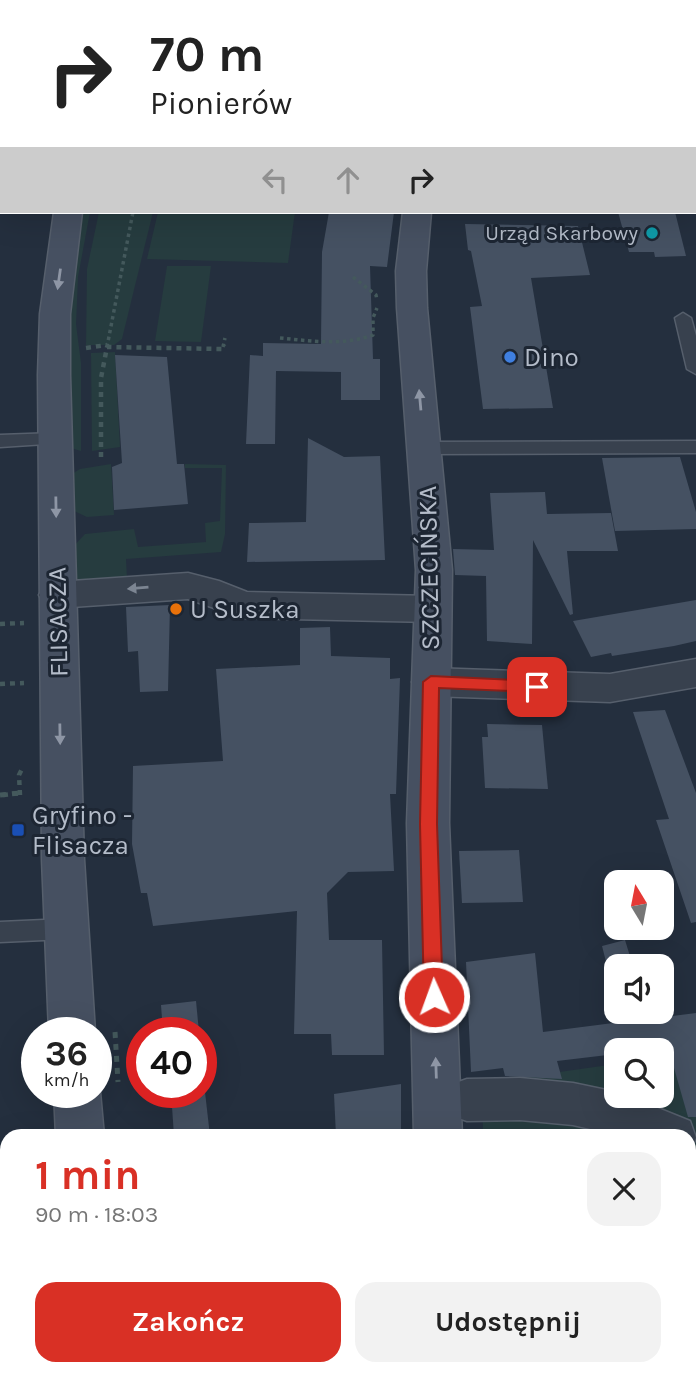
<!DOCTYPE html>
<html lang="pl">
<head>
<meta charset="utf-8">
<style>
  body { margin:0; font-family:Karla,sans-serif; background:#f2f2f2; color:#222; height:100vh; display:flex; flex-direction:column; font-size:26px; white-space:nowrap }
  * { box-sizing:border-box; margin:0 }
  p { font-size:23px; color:#767676 }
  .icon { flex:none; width:38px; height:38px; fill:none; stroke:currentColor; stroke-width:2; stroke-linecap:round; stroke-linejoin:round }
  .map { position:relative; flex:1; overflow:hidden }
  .sheet { position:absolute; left:0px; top:1129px; width:696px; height:247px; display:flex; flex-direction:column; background:#fff; border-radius:21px 21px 0 0; box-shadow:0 7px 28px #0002 }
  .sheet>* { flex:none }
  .top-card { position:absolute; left:0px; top:0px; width:696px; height:214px; box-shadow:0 7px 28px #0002; background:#fff; color:#222; overflow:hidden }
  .needle { width:46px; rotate:350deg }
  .fabs { position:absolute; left:604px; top:870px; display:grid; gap:14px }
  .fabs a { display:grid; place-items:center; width:70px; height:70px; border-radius:14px; background:#fff; box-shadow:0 7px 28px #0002; font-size:35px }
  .speed { position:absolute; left:21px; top:1017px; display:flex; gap:14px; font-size:35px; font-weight:700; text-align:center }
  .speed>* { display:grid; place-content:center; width:91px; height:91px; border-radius:50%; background:#fff; box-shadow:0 7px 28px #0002; line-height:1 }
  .speed small { font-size:18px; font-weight:400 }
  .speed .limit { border:10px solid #d22; background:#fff; color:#111 }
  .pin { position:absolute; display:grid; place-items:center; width:60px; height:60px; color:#fff; margin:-30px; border-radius:14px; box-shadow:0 4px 10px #0006 }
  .me { position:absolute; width:77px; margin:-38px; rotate:358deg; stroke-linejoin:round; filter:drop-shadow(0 0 5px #0008) }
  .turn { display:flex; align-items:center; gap:24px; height:147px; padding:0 35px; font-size:32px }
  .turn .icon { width:91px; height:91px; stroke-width:2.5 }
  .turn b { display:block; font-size:49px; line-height:60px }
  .lanes { display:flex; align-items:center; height:66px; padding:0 35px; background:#0003; justify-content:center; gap:35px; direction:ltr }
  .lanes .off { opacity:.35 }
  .round { display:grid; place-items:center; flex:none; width:74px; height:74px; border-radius:21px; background:#f2f2f2 }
  .head { display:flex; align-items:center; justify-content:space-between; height:119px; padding:0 35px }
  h1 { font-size:42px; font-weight:700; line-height:52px; color:#d93025 }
  .action { display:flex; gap:14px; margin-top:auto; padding:14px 35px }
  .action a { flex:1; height:80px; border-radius:21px; background:#d93025; color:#fff; font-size:28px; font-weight:700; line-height:80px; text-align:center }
  .action a+a { background:#f2f2f2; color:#222 }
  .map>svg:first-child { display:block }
</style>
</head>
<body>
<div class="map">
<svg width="696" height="1374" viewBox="0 0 696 1374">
  <rect width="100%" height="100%" fill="#242f3e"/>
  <!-- green -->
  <g fill="#263c3f">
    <polygon points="81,212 90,212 78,277 76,324 81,363 81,451 71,448 69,325"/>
    <polygon points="99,212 153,212 122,339 114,345 86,345 87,269"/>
    <polygon points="158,212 295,212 288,263 147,259"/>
    <polygon points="167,266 211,266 201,342 155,341"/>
    <polygon points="115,352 120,447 92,451 91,353"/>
    <polygon points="111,464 114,515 87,517 74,511 72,474 80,469"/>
    <polygon points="185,464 226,465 225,534 221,552 126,559 127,579 75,588 73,547 85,534 134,529 138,547 206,542 205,523 220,521 222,468 185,468"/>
    <polygon points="696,1054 696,1323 690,1325 690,1136 483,1136 482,1083 616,1064 616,1096 662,1096 662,1058"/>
  </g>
  <!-- building -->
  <g fill="#455162">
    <polygon points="329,212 394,212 387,267 370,266 373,359 380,359 380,400 341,400 341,372 276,371 275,444 246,444 250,355 263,356 263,343 321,344 322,252"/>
    <polygon points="618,212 675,212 686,256 655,257 654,252 629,252"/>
    <polygon points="465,224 578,226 590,275 531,278 553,408 483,409 470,307 482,306 471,251 468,250"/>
    <polygon points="115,355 167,357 177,464 184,464 188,504 114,510 112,467 122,463"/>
    <polygon points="308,438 344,457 380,456 385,560 247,562 249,523 306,522"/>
    <polygon points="680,457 696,512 696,529 615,531 602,458"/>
    <polygon points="545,492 547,514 611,513 618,551 567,551 573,614 570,615 533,540 532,644 487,641 486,576 455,575 453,549 494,550 490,493"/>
    <polygon points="696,600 696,641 674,646 612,656 611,653 591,657 573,621"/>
    <polygon points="170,605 168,691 140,692 138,651 128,652 126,607"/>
    <polygon points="330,627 331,656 390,658 390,679 400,678 396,794 390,794 394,871 348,872 327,893 329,940 382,940 384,1055 332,1055 331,1034 294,1034 297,911 153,926 147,893 141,893 132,844 133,766 223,761 216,669 300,665 300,628"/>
    <polygon points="665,710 696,793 696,922 691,923 656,820 669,819 633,712"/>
    <polygon points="487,724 542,725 548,789 485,788 482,737 488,737"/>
    <polygon points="519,850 523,902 462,903 459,851"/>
    <polygon points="625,940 633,966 616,966 616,1001 602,946"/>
    <polygon points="535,953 543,1032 621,1022 619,1012 647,1012 649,1019 696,1013 696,1117 688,1117 668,1047 616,1050 616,1054 557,1061 562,1079 505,1076 503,1068 471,1072 466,962"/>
    <polygon points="196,1001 199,1032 163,1032 161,1005"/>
    <polygon points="401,1084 401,1136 336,1136 334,1094"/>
    <polygon points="171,1092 205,1092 210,1136 174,1136"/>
  </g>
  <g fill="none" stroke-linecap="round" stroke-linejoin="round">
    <defs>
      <g id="lane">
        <polygon points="696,154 696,166 695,167 695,155"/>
        <polygon points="683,313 691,318 696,336 696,374 687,369 675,318"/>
        <polygon points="55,433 64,439 61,443 0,447 0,435"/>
        <polygon points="696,441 696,453 424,454 415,448 424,442"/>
        <polygon points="66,919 74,922 78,929 74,936 66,939 0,942 0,922"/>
      </g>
      <g id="street">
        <polygon points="188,573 219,581 247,592 433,596 446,600 451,609 446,618 433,622 243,618 188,599 57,608 44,604 39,595 44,586 57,582"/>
        <polygon points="696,659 696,687 610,702 431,696 417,692 412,682 417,672 431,668 610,674"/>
        <polygon points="520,1078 573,1083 616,1092 616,1096 628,1096 690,1121 696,1138 690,1151 690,1136 621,1136 573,1125 520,1120 467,1121 450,1115 443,1100 450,1085 467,1079"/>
      </g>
      <g id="secondary">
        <polygon points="123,0 147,0 122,2"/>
        <polygon points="434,0 458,0 433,2"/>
        <polygon points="54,212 82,212 70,314 70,375 84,859 95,1032 49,1032 42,859 38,375 40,314"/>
        <polygon points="403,212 431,212 426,271 427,308 452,570 449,823 462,1136 414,1136 407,823 416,570 397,308 396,271"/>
        <polygon points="96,1083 100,1092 104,1136 56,1136 54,1092 96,1092"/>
        <polygon points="696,1346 696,1374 658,1374 660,1368 690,1368 690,1347"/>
        <rect x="72" y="1368" width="52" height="6"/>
        <rect x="418" y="1368" width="52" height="6"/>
      </g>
    </defs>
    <!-- lane casing -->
    <use href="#lane" stroke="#565f6c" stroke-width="3"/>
    <!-- street casing -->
    <use href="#street" stroke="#565f6c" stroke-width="3"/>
    <!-- secondary casing -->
    <use href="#secondary" stroke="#565f6c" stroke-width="3"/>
    <!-- path-far2 -->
    <g stroke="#44595c" stroke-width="3.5" stroke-dasharray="3.5 3.5" stroke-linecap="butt">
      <polyline points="353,277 376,295 377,300"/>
      <path d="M280,338C312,341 342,346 373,335V318L377,308"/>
      <polyline points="107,347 133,212"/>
      <polyline points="223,347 225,338"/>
    </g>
    <!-- path-far1 -->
    <g stroke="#44595c" stroke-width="4.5" stroke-dasharray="5 5" stroke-linecap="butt">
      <polyline points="86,348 107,345"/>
      <polyline points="101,457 101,378 107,347 223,349 224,345"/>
      <polyline points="0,624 24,623"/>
      <polyline points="0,684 24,683"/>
      <polyline points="3,795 20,793"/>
      <polyline points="20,795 19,775 22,769"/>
    </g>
    <!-- path -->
    <g stroke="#44595c" stroke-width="5" stroke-dasharray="6 6" stroke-linecap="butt">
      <polyline points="0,795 20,793"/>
      <polyline points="115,1032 118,1082"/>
      <polyline points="690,1194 696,1192"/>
      <polyline points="0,1211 7,1210"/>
      <polyline points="0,1352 7,1351"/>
      <polyline points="29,1368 29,1374"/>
      <polyline points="148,1368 150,1374"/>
      <polyline points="542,1368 544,1374"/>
      <polyline points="377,1374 382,1368"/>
    </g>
    <!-- lane -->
    <use href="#lane" fill="#38414e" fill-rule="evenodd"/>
    <!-- street -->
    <use href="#street" fill="#38414e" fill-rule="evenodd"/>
    <!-- secondary -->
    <use href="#secondary" fill="#465061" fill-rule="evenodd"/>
  </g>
  <!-- one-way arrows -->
  <defs><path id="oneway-solid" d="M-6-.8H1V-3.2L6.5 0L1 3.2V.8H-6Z" transform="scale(1.75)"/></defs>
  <g fill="#8e96a5">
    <use href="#oneway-solid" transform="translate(59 279) rotate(98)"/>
    <use href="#oneway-solid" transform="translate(420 400) rotate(-95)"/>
    <use href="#oneway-solid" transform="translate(56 507) rotate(89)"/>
    <use href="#oneway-solid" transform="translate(60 734) rotate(89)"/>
    <use href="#oneway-solid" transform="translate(436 1068) rotate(-92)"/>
  </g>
  <use fill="#7c8592" href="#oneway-solid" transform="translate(138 588) rotate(175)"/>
  <!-- route -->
  <polygon fill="#d93025" stroke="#8d1f18" stroke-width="2" points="431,676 537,681 545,687 537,692 439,688 437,824 443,997 440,1003 434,1005 427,1003 424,997 420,824 423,682"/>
  <!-- markers -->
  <circle fill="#0f9aa8" stroke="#1d2633" stroke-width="2.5" cx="652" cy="233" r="7"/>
  <circle fill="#3f7fe0" stroke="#1d2633" stroke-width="2.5" cx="510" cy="357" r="7"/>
  <circle fill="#e8710a" stroke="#1d2633" stroke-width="2.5" cx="176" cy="609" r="7"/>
  <rect fill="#1a4fb4" stroke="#1d2633" stroke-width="2.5" x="11" y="823" width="14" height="14" rx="3.5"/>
  <g text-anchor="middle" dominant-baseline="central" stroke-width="6" stroke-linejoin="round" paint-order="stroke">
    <!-- far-poi labels -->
    <g font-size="21" fill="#b4bcc9" stroke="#1d2633" text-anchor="end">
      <text x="638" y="233">Urząd Skarbowy</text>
    </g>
    <!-- poi labels -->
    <g font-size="26" fill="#b4bcc9" stroke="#1d2633" text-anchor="start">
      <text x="524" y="357">Dino</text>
      <text x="190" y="609">U Suszka</text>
      <text x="32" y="815">Gryfino -<tspan x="32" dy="30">Flisacza</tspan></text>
    </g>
    <!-- street labels -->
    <g font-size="26" fill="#b4bcc9" stroke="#1d2633">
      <text transform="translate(429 568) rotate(-91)">SZCZECIŃSKA</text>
      <text transform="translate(58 622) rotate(-91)">FLISACZA</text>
    </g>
  </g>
</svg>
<div class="fabs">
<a><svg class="needle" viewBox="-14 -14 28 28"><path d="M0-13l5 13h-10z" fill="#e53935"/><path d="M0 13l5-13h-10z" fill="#767676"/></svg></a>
<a><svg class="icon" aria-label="sound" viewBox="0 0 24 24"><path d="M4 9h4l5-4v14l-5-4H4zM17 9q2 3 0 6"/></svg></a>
<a><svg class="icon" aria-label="search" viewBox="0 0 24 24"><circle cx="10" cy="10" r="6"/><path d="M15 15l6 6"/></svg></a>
</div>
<div class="speed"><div>36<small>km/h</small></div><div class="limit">40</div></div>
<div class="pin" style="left:537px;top:687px;background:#d93025"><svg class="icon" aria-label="arrive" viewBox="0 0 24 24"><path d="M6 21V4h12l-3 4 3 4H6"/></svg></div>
<svg class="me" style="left:434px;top:997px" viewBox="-20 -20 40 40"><circle r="17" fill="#d93025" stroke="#fff" stroke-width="3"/><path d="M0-11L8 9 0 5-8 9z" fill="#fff"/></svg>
<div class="top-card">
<div class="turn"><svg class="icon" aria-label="right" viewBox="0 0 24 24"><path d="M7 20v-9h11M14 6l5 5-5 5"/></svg><div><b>70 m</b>Pionierów</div></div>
<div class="lanes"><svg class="icon off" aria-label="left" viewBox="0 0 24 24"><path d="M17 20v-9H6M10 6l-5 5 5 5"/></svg><svg class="icon off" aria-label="ahead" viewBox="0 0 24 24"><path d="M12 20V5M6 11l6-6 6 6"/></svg><svg class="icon" aria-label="right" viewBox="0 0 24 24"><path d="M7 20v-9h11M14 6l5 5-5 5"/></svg></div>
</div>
<section class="sheet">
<div class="head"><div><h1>1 min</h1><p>90 m · 18:03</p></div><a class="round"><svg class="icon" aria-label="close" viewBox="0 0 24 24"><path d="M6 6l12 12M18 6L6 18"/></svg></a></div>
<div class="action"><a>Zakończ</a><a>Udostępnij</a></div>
</section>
</div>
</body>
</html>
